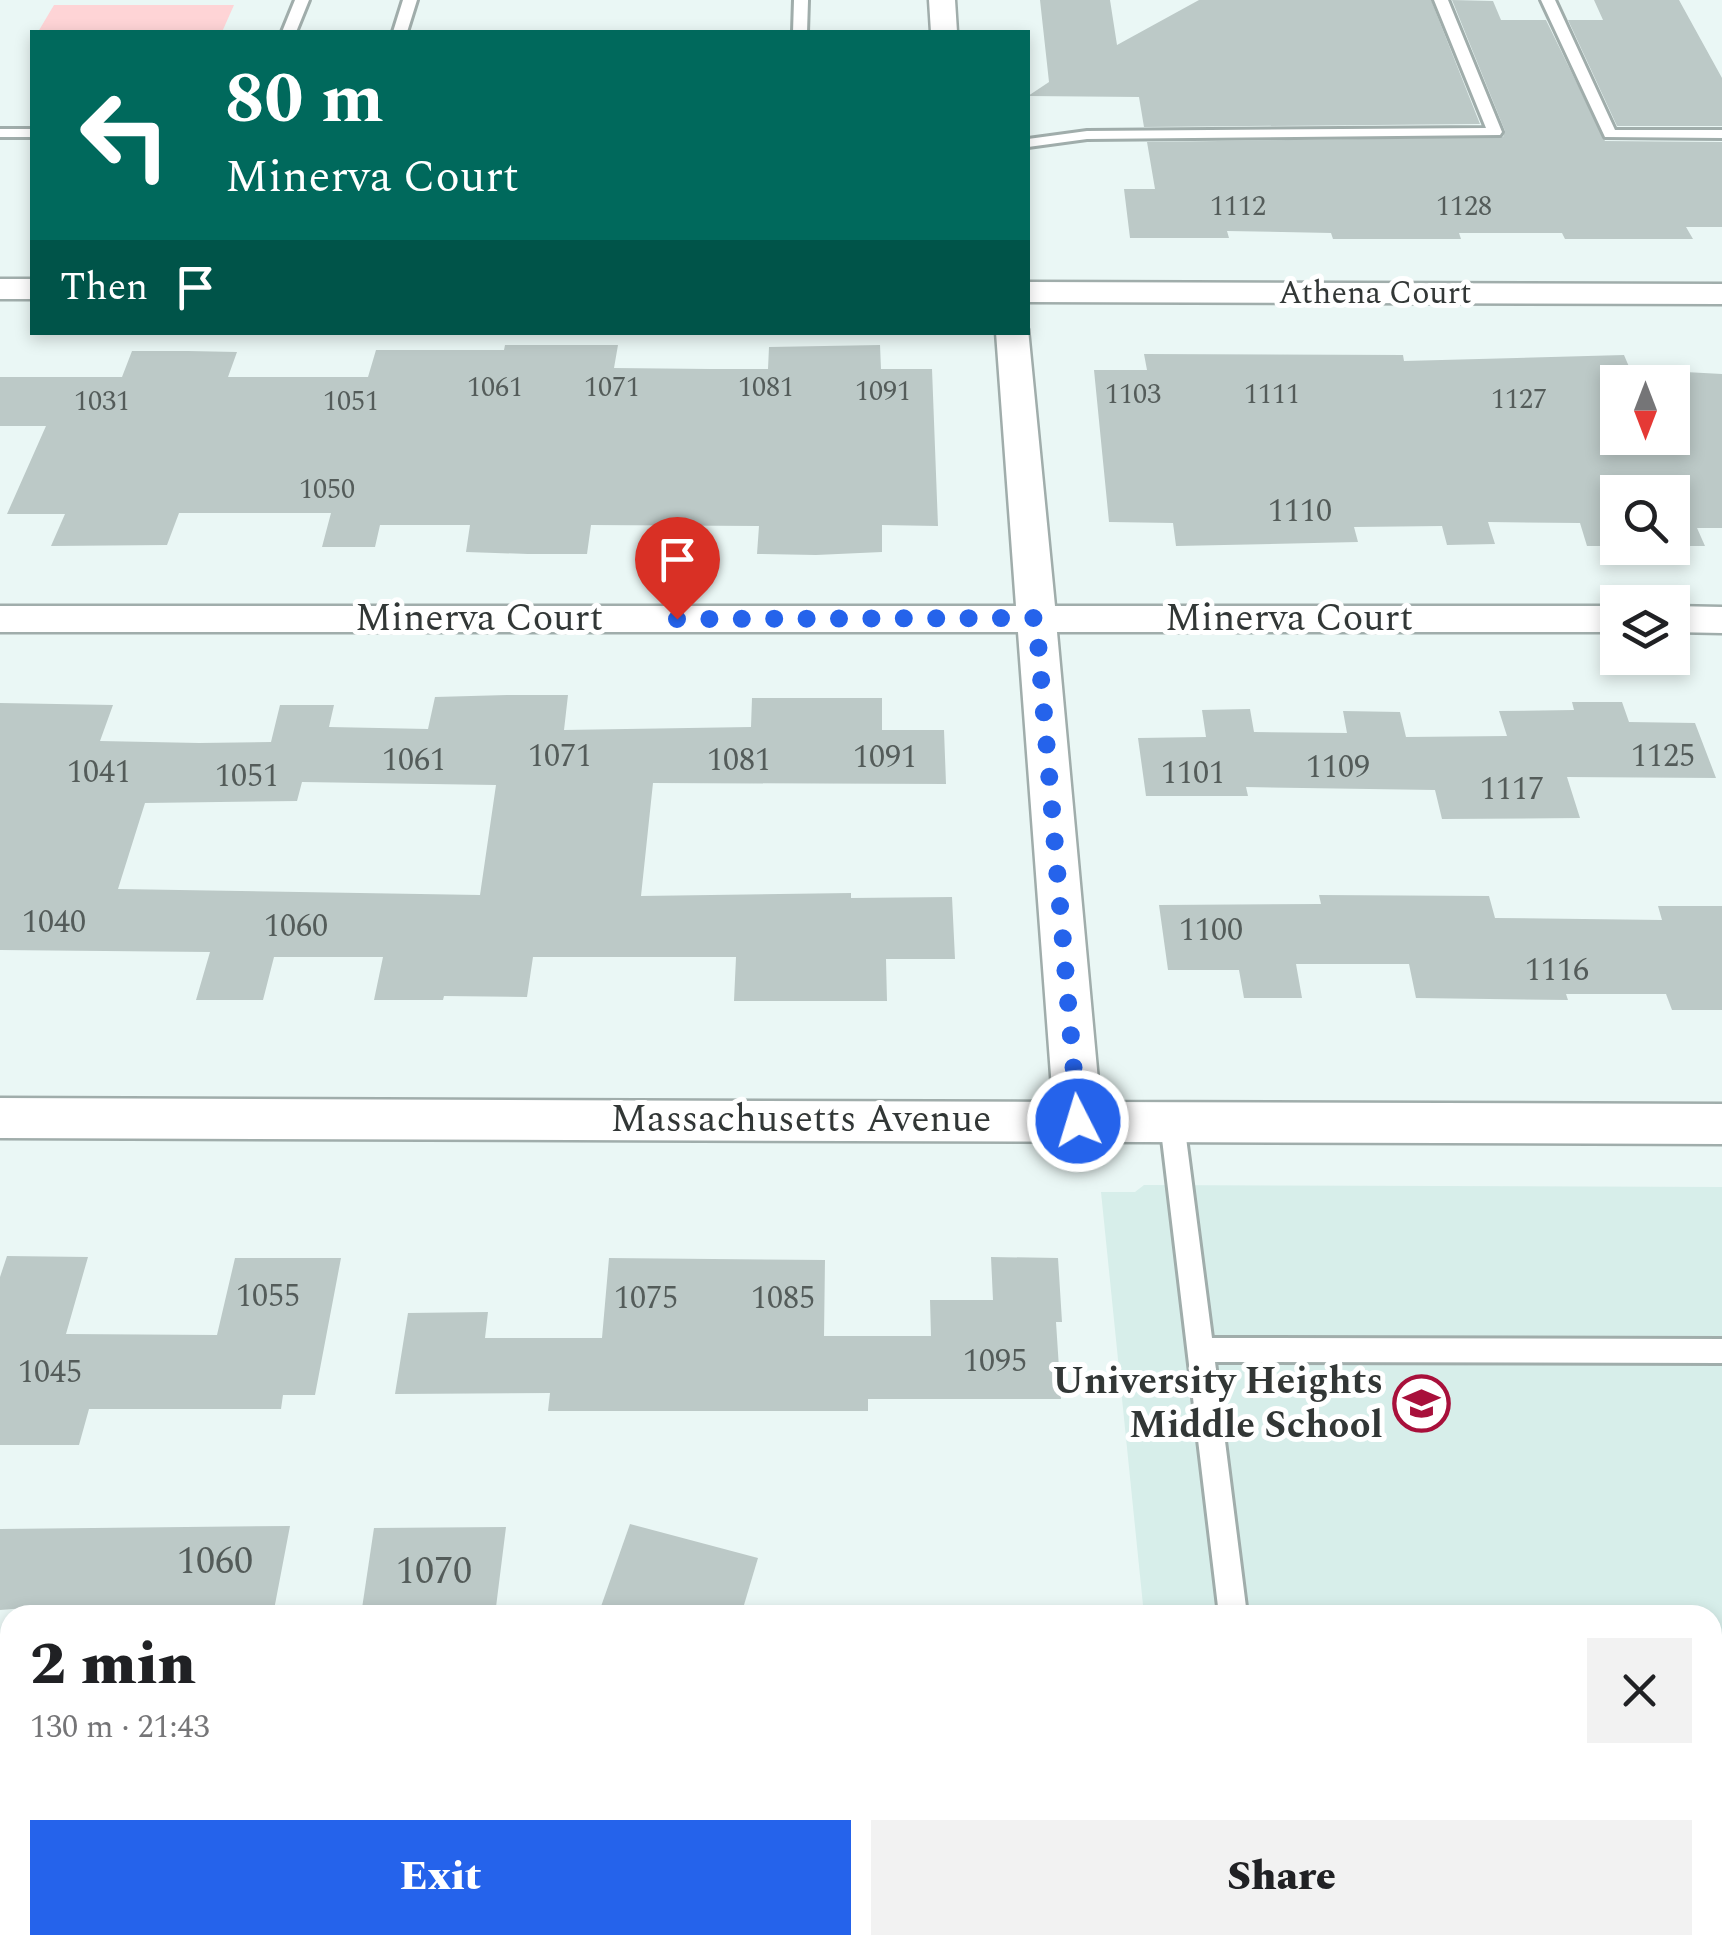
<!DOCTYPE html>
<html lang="en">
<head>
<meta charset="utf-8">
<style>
  body { margin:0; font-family:Spectral,serif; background:#f2f2f2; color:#202124; height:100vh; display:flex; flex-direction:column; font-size:38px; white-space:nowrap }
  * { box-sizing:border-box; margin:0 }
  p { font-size:32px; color:#757577 }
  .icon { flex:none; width:55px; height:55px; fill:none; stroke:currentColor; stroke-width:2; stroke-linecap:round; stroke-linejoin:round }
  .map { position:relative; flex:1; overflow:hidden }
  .side { position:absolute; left:0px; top:1605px; width:1722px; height:350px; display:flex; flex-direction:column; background:#fff; border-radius:30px 30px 0 0; box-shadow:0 5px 15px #0003 }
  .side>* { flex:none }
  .hud { position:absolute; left:30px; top:30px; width:1000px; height:305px; border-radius:0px; box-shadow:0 5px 15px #0003; background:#00695c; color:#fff; overflow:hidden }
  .needle { width:65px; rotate:180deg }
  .controls { position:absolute; left:1600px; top:365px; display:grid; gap:20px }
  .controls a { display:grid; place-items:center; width:90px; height:90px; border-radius:0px; background:#fff; box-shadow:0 5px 15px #0003; font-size:50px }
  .pin { position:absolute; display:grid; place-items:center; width:85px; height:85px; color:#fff; margin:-102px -42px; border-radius:50% 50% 50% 0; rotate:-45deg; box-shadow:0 0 10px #0007 }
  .pin .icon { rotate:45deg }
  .me { position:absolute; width:110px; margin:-55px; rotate:355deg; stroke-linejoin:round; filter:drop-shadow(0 0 8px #0008) }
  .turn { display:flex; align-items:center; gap:35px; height:210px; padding:0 30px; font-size:45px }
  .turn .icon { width:130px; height:130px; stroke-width:2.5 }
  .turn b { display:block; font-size:70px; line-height:85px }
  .then { display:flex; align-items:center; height:95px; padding:0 30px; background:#0003; gap:20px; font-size:38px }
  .round { display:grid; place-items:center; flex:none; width:105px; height:105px; border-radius:0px; background:#f2f2f2 }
  .head { display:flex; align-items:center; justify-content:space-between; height:170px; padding:0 30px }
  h1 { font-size:60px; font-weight:800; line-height:75px }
  .action { display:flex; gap:20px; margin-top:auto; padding:20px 30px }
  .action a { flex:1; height:115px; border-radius:0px; background:#2563eb; color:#fff; font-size:40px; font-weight:800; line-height:115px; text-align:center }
  .action a+a { background:#f2f2f2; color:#202124 }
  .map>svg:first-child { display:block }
</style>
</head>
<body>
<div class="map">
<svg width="1722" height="1955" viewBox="0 0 1722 1955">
  <rect width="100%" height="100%" fill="#eaf7f5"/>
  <!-- built -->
  <polygon fill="#d7eeea" points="1144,1185 1722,1187 1722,1955 1178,1955 1177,1945 1712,1945 1712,1615 1144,1615 1101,1192 1135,1192"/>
  <!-- green -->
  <polygon fill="#fed4d6" points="54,5 234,5 222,32 38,32"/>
  <!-- building -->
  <g fill="#bcc9c7" fill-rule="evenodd">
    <polygon points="1040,0 1110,0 1117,45 1199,0 1431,0 1480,124 1144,127 1139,97 1028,96 1049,82"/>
    <polygon points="1452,0 1493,1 1501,20 1546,20 1605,141 1722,142 1722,227 1686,227 1693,239 1565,239 1562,233 1459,233 1461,239 1333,239 1331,233 1227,231 1229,238 1130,238 1124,189 1155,189 1147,142 1503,137 1505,131"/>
    <polygon points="1594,0 1679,0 1722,78 1722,126 1617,126 1568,20 1603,20"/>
    <polygon points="505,345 618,345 614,368 710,369 768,369 769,347 880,345 881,369 932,369 938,526 882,525 882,552 816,555 757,554 759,526 591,525 587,554 528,554 466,552 470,525 380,525 375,547 322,547 331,513 179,513 167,545 51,546 65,514 7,514 46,426 0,426 0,377 122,377 132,351 188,351 237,352 228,377 368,377 376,350 504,350"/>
    <path d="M1144,354L1403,355L1404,361L1624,355L1630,369L1722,374V528H1697L1705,546H1672V492H1618V546H1587L1580,523L1488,522L1495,544L1447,545L1442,526L1354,527L1358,542L1176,546L1173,523L1109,522L1094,370H1147ZM1618,382H1672V438H1618Z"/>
    <path d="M507,695H568L564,730L751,727L752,698H882V730H944L946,784L653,783L641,896L851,893V898L952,897L955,959H886L887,1001H734L736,957H533L527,997L444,996L443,1000H374L383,957H274L263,1000H196L210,952L0,950V703L113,705L100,741L199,743L271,742L280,705H334L329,727L428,729L435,697ZM302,782L496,785L480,895L118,889L145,803L297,801Z"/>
    <polygon points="1572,702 1622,702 1629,722 1695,723 1716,778 1567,777 1580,818 1442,819 1435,790 1246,787 1248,796 1146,796 1138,738 1206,737 1202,710 1250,709 1254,732 1347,733 1343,711 1400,712 1406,737 1507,736 1499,711 1574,710"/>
    <polygon points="1319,895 1489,896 1495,918 1662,920 1658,906 1722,906 1722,1010 1672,1010 1666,994 1566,994 1568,1000 1416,998 1409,964 1296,964 1302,998 1244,998 1239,970 1168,970 1159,905 1321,904"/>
    <polygon points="7,1256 88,1257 66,1334 217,1335 235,1258 341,1258 315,1395 283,1395 281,1409 89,1409 79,1445 0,1445 0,1277"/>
    <polygon points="991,1257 1058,1258 1062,1322 1056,1322 1061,1399 868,1399 868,1411 548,1411 550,1393 395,1394 408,1313 488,1312 485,1338 602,1338 609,1258 825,1260 824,1336 931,1336 930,1300 993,1300"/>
    <polygon points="630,1524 758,1558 741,1615 598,1615"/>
    <polygon points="290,1526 273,1615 52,1606 0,1610 0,1529"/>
    <polygon points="506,1527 495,1615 361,1615 374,1528"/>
  </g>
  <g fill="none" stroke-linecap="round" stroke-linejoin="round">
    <defs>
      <g id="lane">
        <polygon points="295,0 309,0 296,32 282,32"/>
        <polygon points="403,0 417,0 407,32 393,32"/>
        <polygon points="794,0 808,0 807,32 793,32"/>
        <polygon points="1434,0 1448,0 1502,132 1500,135 1087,139 1028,147 1028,139 1087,131 1486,128"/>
        <polygon points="1541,0 1555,0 1615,130 1722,130 1722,138 1605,137"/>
        <rect x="0" y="129" width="32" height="8"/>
        <polygon points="1172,1112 1180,1115 1184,1122 1212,1338 1722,1339 1722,1363 1215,1362 1247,1615 1219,1615 1160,1122 1164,1115"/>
        <rect x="1712" y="1787" width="10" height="30"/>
      </g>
      <g id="street">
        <polygon points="929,0 955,0 957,32 931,32"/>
        <rect x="0" y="279" width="32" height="20"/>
        <polygon points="1028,282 1722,284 1722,304 1028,302"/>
        <polygon points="1028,329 1055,606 1618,606 1618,632 1057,632 1100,1102 1722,1104 1722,1144 0,1138 0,1098 1053,1102 1018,632 0,632 0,606 1016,606 996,332"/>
        <polygon points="1672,606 1722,607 1722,633 1672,632"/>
        <rect x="0" y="1855" width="10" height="62"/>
        <polygon points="626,1945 688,1945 688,1955 624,1955"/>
      </g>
    </defs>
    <!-- lane casing -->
    <use href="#lane" stroke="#a0adab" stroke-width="6"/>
    <!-- street casing -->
    <use href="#street" stroke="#a0adab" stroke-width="5"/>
    <!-- lane -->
    <use href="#lane" fill="#fff" fill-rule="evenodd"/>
    <!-- street -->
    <use href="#street" fill="#fff" fill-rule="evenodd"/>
  </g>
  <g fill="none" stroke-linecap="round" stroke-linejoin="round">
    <!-- route -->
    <polyline stroke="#2563eb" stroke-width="18" stroke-dasharray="0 32.4" points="677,619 1036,618 1078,1121"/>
  </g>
  <!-- icons -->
  <defs>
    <symbol id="school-ring" viewBox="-11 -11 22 22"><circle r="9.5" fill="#fff" stroke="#a8103b" stroke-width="1.5"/><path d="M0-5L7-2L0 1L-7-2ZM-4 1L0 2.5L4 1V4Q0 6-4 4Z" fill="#a8103b"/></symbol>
  </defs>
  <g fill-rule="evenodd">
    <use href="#school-ring" x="1390" y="1372" width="63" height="63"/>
  </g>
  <g text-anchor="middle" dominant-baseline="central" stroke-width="10" stroke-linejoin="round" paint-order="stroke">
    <!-- far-number labels -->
    <g font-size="28" fill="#545c5a">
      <text x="1238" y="206">1112</text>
      <text x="1464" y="206">1128</text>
      <text x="495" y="387">1061</text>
      <text x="612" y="387">1071</text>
      <text x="766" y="387">1081</text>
      <text x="883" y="391">1091</text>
      <text x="1133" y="394">1103</text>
      <text x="1272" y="394">1111</text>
      <text x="1519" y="399">1127</text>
      <text x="102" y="401">1031</text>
      <text x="351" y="401">1051</text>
      <text x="327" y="489">1050</text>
    </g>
    <!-- far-street labels -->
    <g font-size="32" fill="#323736" stroke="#fff">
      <text x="1375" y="293">Athena Court</text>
    </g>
    <!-- number labels -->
    <g font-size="32" fill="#545c5a">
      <text x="1300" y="511">1110</text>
      <text x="560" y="756">1071</text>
      <text x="1663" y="756">1125</text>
      <text x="885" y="757">1091</text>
      <text x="414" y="760">1061</text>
      <text x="739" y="760">1081</text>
      <text x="1338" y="767">1109</text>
      <text x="99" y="772">1041</text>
      <text x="1193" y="773">1101</text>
      <text x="247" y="776">1051</text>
      <text x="1512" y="789">1117</text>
      <text x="54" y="922">1040</text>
      <text x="296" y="926">1060</text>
      <text x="1211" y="930">1100</text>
      <text x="1557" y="970">1116</text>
      <text x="268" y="1296">1055</text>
      <text x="646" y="1298">1075</text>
      <text x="783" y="1298">1085</text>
      <text x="995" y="1361">1095</text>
      <text x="50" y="1372">1045</text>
    </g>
    <!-- street labels -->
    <g font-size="38" fill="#323736" stroke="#fff">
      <text x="479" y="619">Minerva Court</text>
      <text x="1289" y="619">Minerva Court</text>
      <text x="801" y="1120">Massachusetts Avenue</text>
    </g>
    <!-- poi labels -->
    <g font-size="38" font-weight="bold" fill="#323736" stroke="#fff" text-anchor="end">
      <text x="1383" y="1382">University Heights<tspan x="1383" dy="44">Middle School</tspan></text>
    </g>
    <!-- near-number labels -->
    <g font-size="38" fill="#545c5a">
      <text x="215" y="1562">1060</text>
      <text x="434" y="1572">1070</text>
    </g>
  </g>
</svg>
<div class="controls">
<a><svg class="needle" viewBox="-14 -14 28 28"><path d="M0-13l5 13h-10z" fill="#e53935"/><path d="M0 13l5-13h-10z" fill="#757577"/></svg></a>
<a><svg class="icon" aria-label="search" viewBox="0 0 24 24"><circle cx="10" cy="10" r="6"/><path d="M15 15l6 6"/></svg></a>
<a><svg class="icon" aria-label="layers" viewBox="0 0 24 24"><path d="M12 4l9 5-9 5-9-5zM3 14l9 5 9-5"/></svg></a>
</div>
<div class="pin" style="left:677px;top:619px;background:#d93025"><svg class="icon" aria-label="arrive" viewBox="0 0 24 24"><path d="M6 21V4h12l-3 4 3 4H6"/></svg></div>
<svg class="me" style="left:1078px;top:1121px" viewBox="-20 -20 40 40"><circle r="17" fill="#2563eb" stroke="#fff" stroke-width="3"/><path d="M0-11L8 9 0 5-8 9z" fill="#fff"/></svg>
<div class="hud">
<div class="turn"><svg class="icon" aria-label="left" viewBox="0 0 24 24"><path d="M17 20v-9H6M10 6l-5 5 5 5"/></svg><div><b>80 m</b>Minerva Court</div></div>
<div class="then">Then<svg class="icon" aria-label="arrive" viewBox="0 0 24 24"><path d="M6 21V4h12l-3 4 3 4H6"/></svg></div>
</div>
<section class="side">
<div class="head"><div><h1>2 min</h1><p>130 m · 21:43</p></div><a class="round"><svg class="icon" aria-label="close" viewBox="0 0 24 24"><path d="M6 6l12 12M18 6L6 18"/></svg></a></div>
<div class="action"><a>Exit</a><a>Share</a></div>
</section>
</div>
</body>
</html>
